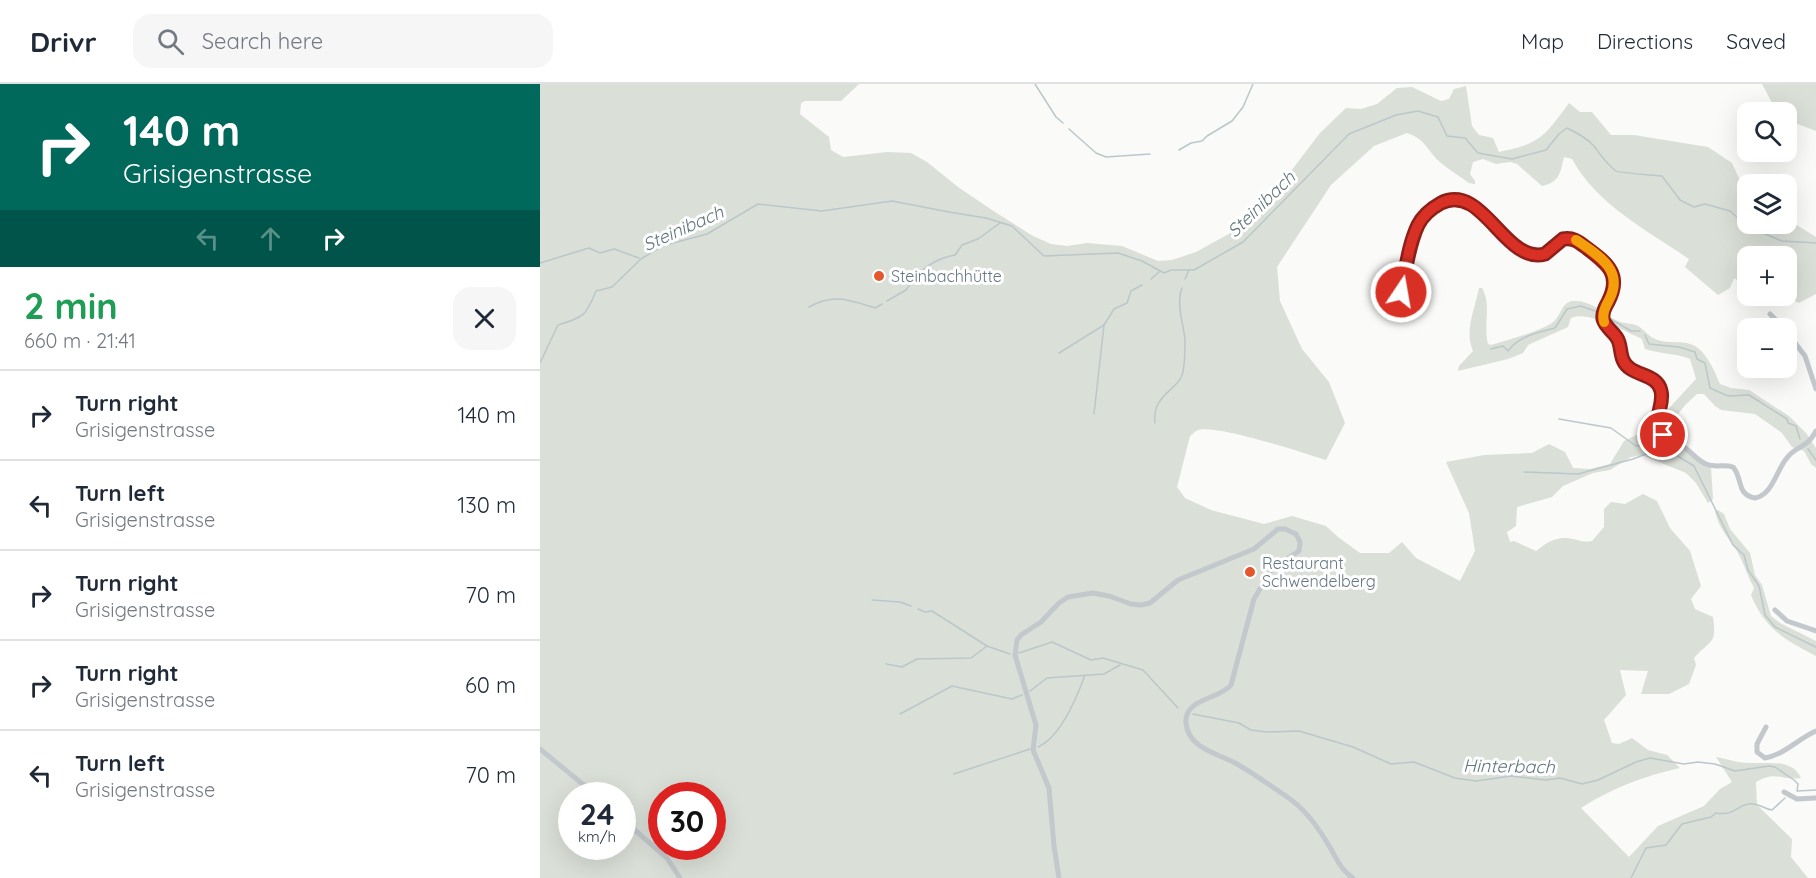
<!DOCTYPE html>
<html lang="en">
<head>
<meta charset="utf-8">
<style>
  body { margin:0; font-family:Quicksand,sans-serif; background:#f6f6f7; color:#1f2937; height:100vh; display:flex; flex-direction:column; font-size:22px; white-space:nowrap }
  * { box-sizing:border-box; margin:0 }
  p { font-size:20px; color:#747a83 }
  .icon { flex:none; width:33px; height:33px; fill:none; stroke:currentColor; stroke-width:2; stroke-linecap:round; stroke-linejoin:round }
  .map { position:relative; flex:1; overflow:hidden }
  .details { display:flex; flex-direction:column; background:#fff; width:540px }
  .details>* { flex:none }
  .guide { background:#00695c; color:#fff; overflow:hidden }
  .buttons { position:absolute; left:1197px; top:18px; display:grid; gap:12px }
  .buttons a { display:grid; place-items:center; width:60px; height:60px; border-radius:12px; background:#fff; box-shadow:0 6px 24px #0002; font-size:30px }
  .speed { position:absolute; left:18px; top:698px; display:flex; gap:12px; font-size:30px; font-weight:700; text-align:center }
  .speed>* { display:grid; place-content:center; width:78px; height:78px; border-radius:50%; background:#fff; box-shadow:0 6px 24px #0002; line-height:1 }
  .speed small { font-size:15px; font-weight:400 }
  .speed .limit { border:9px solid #d22; background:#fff; color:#111 }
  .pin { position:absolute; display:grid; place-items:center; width:51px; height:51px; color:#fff; margin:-26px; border:3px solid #fff; border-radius:50%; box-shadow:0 2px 6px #0007 }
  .me { position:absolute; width:66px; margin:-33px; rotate:12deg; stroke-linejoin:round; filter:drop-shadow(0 0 4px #0008) }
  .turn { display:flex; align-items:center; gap:21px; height:126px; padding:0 24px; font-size:27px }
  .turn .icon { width:78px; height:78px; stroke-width:2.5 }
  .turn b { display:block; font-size:42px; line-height:51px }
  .lanes { display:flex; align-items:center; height:57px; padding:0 24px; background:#0003; justify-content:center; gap:30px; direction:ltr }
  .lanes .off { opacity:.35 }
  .round { display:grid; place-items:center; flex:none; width:63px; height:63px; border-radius:18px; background:#f6f6f7 }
  .summary { display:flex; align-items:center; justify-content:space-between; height:102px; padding:0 24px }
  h1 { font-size:36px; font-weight:700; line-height:45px; color:#1e9e55 }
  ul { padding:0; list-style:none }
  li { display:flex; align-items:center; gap:18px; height:90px; padding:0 24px; border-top:2px solid #e0e1e3 }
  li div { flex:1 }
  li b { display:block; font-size:22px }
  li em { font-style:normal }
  header { display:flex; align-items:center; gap:36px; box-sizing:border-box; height:84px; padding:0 30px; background:#fff; border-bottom:2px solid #e0e1e3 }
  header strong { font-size:28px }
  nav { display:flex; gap:33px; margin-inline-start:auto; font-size:21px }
  .search { width:420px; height:54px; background:#f6f6f7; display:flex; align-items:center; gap:15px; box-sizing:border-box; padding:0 21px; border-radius:18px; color:#747a83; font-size:22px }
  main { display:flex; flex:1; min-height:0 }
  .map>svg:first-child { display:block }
</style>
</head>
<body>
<header>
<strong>Drivr</strong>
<div class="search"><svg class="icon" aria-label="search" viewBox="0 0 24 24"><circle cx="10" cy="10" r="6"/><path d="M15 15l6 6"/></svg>Search here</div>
<nav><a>Map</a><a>Directions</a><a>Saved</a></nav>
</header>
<main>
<section class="details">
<div class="guide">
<div class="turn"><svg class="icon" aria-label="right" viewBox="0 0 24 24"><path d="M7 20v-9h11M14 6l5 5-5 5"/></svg><div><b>140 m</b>Grisigenstrasse</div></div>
<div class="lanes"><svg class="icon off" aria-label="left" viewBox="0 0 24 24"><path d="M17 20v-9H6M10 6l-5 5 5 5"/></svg><svg class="icon off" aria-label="ahead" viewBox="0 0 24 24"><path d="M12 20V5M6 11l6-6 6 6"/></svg><svg class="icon" aria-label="right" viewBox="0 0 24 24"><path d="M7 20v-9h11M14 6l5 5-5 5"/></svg></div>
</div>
<div class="summary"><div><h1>2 min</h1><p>660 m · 21:41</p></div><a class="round"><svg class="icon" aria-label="close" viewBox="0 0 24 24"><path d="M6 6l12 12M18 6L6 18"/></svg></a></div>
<ul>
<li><svg class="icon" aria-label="right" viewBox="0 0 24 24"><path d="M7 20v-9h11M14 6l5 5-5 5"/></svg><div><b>Turn right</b><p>Grisigenstrasse</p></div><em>140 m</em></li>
<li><svg class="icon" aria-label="left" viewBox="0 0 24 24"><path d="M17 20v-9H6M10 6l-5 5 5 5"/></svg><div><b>Turn left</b><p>Grisigenstrasse</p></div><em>130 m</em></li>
<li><svg class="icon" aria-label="right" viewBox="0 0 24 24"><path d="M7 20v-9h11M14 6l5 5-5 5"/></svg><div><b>Turn right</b><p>Grisigenstrasse</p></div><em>70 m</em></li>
<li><svg class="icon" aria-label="right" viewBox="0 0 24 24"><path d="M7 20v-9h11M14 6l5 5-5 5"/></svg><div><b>Turn right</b><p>Grisigenstrasse</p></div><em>60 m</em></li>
<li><svg class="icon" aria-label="left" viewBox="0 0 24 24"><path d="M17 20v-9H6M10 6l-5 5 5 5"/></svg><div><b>Turn left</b><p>Grisigenstrasse</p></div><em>70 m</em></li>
</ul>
</section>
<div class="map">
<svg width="1276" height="794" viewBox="0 0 1276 794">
  <rect width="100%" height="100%" fill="#fafaf8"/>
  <!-- green -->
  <g fill="#dadfd7" fill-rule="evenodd">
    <path d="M0,0H319L301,17H265L261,19L260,30L289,53L291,66L303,73L347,68L371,69L387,78L418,103L452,126L493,152L511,160L527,162L547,159L582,162L618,177L632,176L656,168L705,141L719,129L780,49L806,24L821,25L837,20L857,4L872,3L901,17L909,15L914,5L926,2L932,42L939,51L953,54L959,68C1000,60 1005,52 1029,19L1040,28H1052L1071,51H1094L1168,63L1192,79L1207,112L1208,140H1246L1247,135L1276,153V210L1259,219L1243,212H1246V172H1208L1207,203L1194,194L1190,204L1178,211L1145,183L1149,175C1107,146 1057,121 1032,75L1024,73C1020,89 1020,98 1002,102L977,80L970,78L956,80L943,75L933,78L930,90L935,97V100L929,99C920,92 909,86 900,78C887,67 887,56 867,49L834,62L791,101L737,183L740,217L762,265L789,298L805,339L786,376C763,369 677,340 658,346C655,347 653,350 650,352L637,403L645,414L671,426L724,440L752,432L786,442L798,453L820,469H849L862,458L876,474L920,497L935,467L929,429L906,378L944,371L992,369L1009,360L1025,368L1033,384L1050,385L1070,380L1084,357L1113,343L1115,339L1118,348L1171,383L1173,415L1168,419L1156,399L1146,389L1102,371L1091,373L1070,386L1053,389L1023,402L1012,413L977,423L976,442L967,448L970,458L974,457L996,467C1005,460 1014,453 1027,454C1038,455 1041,459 1052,457L1064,443V425L1071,418L1085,420L1103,410L1117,417L1130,444L1150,467L1161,502L1151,515L1155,525L1173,533C1177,561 1171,555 1154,574L1156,581L1149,600L1129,610H1101L1108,587L1080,586L1086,611L1064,636L1072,659L1079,660L1092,654L1108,666L1127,671L1140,684C1104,692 1072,704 1041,724L1089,773L1118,742L1164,722L1180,705L1192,698L1176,673C1187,675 1198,679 1209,679C1228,680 1252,674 1261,694C1240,697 1237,686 1216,698L1217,721L1252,755L1251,773L1268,794H0ZM32,711H82V762H32ZM122,711H172V762H122Z"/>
    <polygon points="1222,0 1276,0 1276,47 1247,36 1246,28 1237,28"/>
    <path d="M939,204H942C952,221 943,241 948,260L951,261C967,256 998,248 1012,239C1021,233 1021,218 1033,217C1052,216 1063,230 1078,237C1084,240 1091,239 1096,241C1103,244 1108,252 1115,255C1129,261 1143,255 1155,262C1167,269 1175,288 1180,300L1191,304L1209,306L1249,332L1266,349L1276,364V384L1271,380L1264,367L1252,363L1242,349L1215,330L1181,326L1175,322L1164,310H1157C1152,315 1146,319 1142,325C1135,334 1132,341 1119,344L1118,336L1156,295L1150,275C1135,269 1120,270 1105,265L1102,255C1086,248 1048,226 1031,234L1028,243L988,261L983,269L968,275L918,287L919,282L933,267C924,247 935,225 939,204Z"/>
    <path d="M1178,426L1184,430L1190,445L1210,469L1215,491L1222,501L1231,532L1240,539L1276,557V572C1245,556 1225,545 1211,511L1214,504C1208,493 1204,480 1198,469C1190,455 1178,444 1175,427Z"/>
  </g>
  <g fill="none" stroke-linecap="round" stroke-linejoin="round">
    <!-- stream -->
    <g stroke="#bbc7cb" stroke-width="1.5">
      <polyline points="495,0 516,33 523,39"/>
      <polyline points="529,45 556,69 566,73 610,70"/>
      <polyline points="639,66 651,59 662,57 667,52 692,37 703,23 713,0"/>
      <polyline points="0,179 49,164 60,169 74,165 99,174"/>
      <path d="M377,191C389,180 399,174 415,171L422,161L438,155L460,139"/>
      <polyline points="611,195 619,188"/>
      <polyline points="645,195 649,186"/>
      <polyline points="347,217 366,206 375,194"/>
      <path d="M269,223C294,209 309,216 335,224L342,220"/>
      <polyline points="1067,233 1091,247 1100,247"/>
      <polyline points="1105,251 1109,260 1139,263 1155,268 1157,275 1165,279 1170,304 1188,312 1209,311 1247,335 1248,339 1256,342 1260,355"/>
      <path d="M951,265L963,262L968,267C979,252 997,249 1015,244L1027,225L1041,222L1058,228"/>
      <polyline points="519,269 564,241 574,225 587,219 591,207 602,201"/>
      <path d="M0,279L18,241C44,233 46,232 56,207L72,203L101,175L122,162L167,150L218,120L282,127L352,117L409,128L446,134L472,142L504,172L578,169L602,177L624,189L631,186H654L703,158L809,50L856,31L878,27L898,33L907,52L925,54L938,69L972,75L1006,66L1019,50L1027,44C1037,49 1047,54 1054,62C1061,71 1066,80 1076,87C1079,89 1113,91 1122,92L1140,116L1154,123L1165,120L1190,127L1208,143L1242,157L1276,159"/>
      <polyline points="554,330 564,241"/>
      <polyline points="1019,335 1071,344 1096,362 1102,361 1112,367 1136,371 1154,382 1193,461 1204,471 1208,486 1219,502 1225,531 1235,543 1276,563"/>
      <path d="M615,339C611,310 640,306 643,288C645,278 645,265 645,255C643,239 636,219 642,204"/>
      <polyline points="1268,365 1276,376"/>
      <polyline points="984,388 1038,390 1093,375 1111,368"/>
      <polyline points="332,516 360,518 371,522"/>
      <polyline points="378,525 385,528 392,527 447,562 470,570"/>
      <polyline points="479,569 512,558 551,576 563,574 603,586 638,624"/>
      <polyline points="346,580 362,583 377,575 431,574 447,562"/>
      <polyline points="490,607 507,594 564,590 580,581"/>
      <polyline points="360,630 412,602 472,615 482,611"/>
      <polyline points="653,630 699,639 711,646 727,648 759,647 813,663 851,680 874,678 915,694 936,697 971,692 1006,696 1020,694 1042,700 1058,696 1096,678 1110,674 1144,680 1158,678 1175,680 1195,687 1229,682 1235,683 1254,696 1258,700 1257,707 1276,706"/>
      <path d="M498,663C521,653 537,613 545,591"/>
      <polyline points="414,690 490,665"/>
      <path d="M1091,794L1106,764L1126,761L1142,740L1171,733L1176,729C1195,732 1194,723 1208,720C1218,718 1223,725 1232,726L1245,714"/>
    </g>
    <!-- minor -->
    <g stroke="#c3c8cc" stroke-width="5">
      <path d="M845,217L853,218L859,212C871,179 866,136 903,118C912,114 921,114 929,119C951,132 965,156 986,169C1015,180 1015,143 1038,157C1058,170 1083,187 1070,214C1067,221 1061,227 1063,235C1065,244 1075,249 1079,257C1082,266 1080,276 1087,283C1096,291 1112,290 1118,301C1126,313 1117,325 1117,337C1117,341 1118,346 1121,350C1126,356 1135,357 1141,361C1150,366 1156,376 1166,380C1175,384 1184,380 1193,383C1203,394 1196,411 1215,414C1232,411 1236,388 1246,375C1257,360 1266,366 1276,347"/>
      <polyline points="1230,230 1244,244"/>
      <polyline points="1246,247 1265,272 1276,305"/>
      <polyline points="1235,526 1247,537 1276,547"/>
      <path d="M1226,643L1217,660V668L1225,674C1244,671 1259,654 1276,647"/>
      <polyline points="0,665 56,711"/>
      <polyline points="1244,708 1257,715 1276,714"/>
      <polyline points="82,735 127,774 140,794"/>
      <path d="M519,794L514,762L509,704L493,666L496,641L475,571L477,556L481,551L501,538L519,519L528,513L553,509L569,512L591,520L601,521L610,519L638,496L714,465L738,445H745L756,450L760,458L759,467L732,485L714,515L691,601C679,616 644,614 646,639C648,665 680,670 697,680C713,689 728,700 743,710C765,724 778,743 791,765C797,776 802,787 813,794"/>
    </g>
  </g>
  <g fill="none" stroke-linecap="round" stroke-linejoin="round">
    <defs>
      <path id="route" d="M861,208C866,186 868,162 878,141C883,131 892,124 901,119C943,98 965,181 1005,170L1023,155C1034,153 1040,159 1048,165C1068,180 1082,191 1068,218C1065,223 1062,229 1063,235C1065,243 1073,247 1077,254C1081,260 1080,269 1083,276C1090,293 1117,288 1121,307C1125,323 1110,337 1123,351"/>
    </defs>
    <!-- route casing -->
    <use href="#route" stroke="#8d1f18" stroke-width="15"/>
    <!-- route -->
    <use href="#route" stroke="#d93025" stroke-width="10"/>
    <!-- slow -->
    <path stroke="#f59e0b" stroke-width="10" d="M1036,156C1058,171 1085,186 1069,216C1065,224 1062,229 1064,238"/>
  </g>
  <!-- markers -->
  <g fill="#e4572e" stroke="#fff" stroke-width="2">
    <circle cx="339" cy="192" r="6"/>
    <circle cx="710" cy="488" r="6"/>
  </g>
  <g text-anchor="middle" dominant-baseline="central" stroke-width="6" stroke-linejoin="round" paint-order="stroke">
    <!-- poi labels -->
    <g font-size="16" fill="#657683" stroke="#fff" text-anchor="start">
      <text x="351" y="192">Steinbachhütte</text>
      <text x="722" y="479">Restaurant<tspan x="722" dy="18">Schwendelberg</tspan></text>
    </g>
    <!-- water labels -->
    <g font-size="18" font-style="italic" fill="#60757c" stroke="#fff">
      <text transform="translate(721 120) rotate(-44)">Steinibach</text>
      <text transform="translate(143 144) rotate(-24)">Steinibach</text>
      <text transform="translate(969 682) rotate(1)">Hinterbach</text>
    </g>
  </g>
</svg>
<div class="buttons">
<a><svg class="icon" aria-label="search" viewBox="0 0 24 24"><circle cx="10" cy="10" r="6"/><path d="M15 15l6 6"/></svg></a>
<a><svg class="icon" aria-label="layers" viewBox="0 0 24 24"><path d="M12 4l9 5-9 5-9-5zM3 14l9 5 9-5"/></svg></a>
<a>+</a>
<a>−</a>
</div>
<div class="speed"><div>24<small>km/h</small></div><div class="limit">30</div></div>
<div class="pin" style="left:1123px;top:351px;background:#d93025"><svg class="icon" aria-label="arrive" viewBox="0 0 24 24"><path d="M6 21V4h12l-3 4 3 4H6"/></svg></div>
<svg class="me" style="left:861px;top:208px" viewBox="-20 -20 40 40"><circle r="17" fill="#d93025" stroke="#fff" stroke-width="3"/><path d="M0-11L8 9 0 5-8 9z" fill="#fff"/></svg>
</div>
</main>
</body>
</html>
